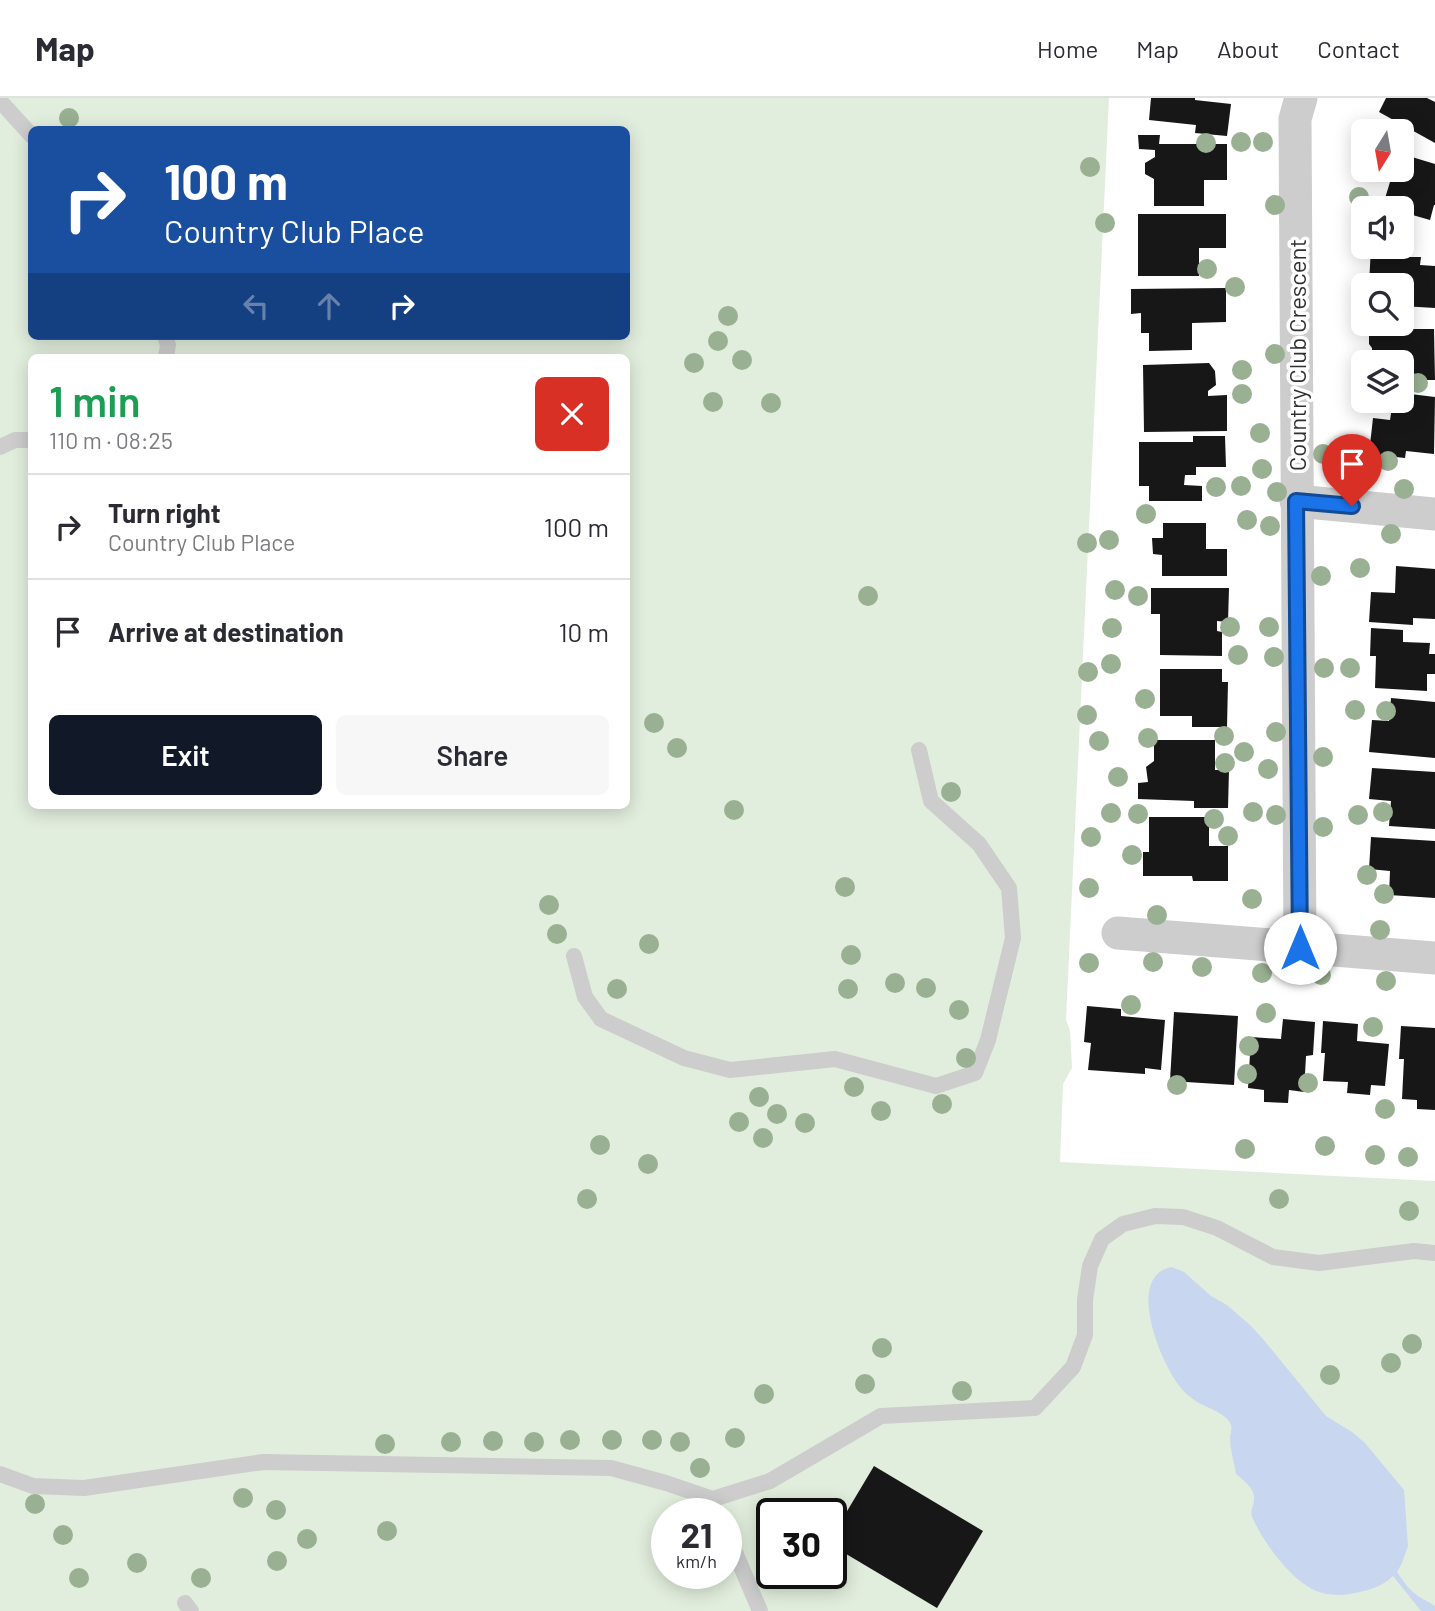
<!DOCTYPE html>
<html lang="en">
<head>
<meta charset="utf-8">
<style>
  body { margin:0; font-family:Barlow,sans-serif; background:#f7f7f7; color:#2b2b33; height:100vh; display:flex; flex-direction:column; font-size:26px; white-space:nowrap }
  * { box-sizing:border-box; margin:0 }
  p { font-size:23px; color:#7c7c81 }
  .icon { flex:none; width:38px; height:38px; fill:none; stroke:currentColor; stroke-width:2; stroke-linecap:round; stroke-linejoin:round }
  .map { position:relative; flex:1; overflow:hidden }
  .details { position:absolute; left:28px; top:256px; width:602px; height:455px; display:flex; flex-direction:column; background:#fff; border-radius:10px; box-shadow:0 4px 18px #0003 }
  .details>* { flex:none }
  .banner { position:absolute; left:28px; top:28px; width:602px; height:214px; border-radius:10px; box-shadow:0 4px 18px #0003; background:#1a4fa0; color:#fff; overflow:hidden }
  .needle { width:46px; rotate:191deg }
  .controls { position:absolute; left:1351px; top:21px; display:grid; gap:14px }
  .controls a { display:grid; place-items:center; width:63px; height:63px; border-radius:10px; background:#fff; box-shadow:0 4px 18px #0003; font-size:35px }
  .speed { position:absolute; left:651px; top:1400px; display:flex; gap:14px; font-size:35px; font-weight:700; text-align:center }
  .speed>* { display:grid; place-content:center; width:91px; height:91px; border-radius:50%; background:#fff; box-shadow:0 4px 18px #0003; line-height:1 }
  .speed small { font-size:18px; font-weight:400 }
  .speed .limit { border:4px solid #111; border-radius:10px; background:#fff; color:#111 }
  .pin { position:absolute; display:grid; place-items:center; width:60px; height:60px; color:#fff; margin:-72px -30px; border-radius:50% 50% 50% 0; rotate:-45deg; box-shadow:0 0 7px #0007 }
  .pin .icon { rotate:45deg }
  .me { position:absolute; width:77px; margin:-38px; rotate:0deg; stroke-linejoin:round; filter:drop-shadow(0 0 5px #0008) }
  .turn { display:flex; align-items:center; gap:24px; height:147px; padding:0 21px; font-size:32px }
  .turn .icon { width:91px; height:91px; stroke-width:2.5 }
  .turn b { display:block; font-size:49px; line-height:60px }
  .lanes { display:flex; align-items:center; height:66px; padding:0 21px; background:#0003; justify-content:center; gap:35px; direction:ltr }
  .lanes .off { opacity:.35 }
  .round { display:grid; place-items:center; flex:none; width:74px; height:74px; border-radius:10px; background:#f7f7f7 }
  .headline { display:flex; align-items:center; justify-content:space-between; height:119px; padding:0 21px }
  h1 { font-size:42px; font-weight:600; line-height:52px; color:#1e9e55 }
  .cta { display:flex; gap:14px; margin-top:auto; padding:14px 21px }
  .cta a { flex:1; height:80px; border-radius:10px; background:#111827; color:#fff; font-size:28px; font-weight:600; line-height:80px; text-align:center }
  .cta a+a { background:#f7f7f7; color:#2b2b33 }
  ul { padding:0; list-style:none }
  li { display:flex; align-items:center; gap:21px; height:105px; padding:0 21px; border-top:2px solid #e1e1e2 }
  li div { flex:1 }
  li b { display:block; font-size:26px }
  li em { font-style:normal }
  header { display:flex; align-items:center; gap:42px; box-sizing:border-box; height:98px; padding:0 35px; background:#fff; border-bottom:2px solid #e1e1e2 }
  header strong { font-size:33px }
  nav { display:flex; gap:38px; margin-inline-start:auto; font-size:24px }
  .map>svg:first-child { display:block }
</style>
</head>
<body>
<header>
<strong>Map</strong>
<nav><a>Home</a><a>Map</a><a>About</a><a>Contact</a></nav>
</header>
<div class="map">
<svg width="1435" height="1513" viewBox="0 0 1435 1513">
  <rect width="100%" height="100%" fill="#fff"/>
  <!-- green -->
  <path fill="#e2eedd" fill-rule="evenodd" d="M0,0H1109L1066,922L1070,932L1072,970L1063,986L1060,1064L1435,1083V1513H0ZM32,32H626V238H32ZM32,259H626V707H32ZM667,1416H726V1475H667ZM772,1416H831V1475H772Z"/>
  <!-- water -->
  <path fill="#c8d6ef" d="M1172,1169L1184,1174L1211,1198L1227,1207L1251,1228L1263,1241L1326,1318L1352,1334L1365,1345L1404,1392L1408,1448L1402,1465L1397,1474C1402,1481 1407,1489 1413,1494C1419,1500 1428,1503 1435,1508V1513H1421L1393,1478C1383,1488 1370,1492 1355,1495C1342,1498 1325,1498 1312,1491C1289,1479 1264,1445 1253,1421C1249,1413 1254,1409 1254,1401C1255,1390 1243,1382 1236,1376C1234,1364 1230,1351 1230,1339C1231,1333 1233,1329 1229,1323C1221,1313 1207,1310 1197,1304C1191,1300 1185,1295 1181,1290C1161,1267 1124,1177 1172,1169Z"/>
  <!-- building -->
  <g fill="#171717">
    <polygon points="1151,0 1195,0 1195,2 1231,6 1227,38 1195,35 1196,27 1149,22"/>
    <polygon points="1386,0 1427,0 1435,4 1435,45 1379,14"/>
    <polygon points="1138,37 1160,37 1159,46 1227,46 1227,82 1204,82 1204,108 1154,108 1154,81 1145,76 1145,65 1155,59 1155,52 1139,51"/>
    <polygon points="1402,56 1435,66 1435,107 1434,107 1430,122 1402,114 1402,110 1388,110 1383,107 1390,84 1371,78 1373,72 1402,72"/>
    <polygon points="1138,116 1226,116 1226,150 1199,150 1199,178 1138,178"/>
    <polygon points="1402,132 1407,132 1406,159 1421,159 1420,167 1435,168 1435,210 1402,208 1402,187 1369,187 1371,149 1402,149"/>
    <polygon points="1226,190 1226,224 1192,225 1192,252 1149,253 1149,235 1141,235 1141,215 1131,216 1131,191"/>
    <polygon points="1402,216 1405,216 1405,224 1413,224 1413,231 1434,231 1435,282 1402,282 1402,264 1372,264 1372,250 1369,246 1369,226 1402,226"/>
    <polygon points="1209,265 1215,273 1216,287 1208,293 1208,298 1227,297 1227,333 1144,334 1143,267"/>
    <polygon points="1402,295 1435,299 1434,356 1406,353 1405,360 1369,356 1373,320 1390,322 1393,303 1402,303"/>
    <polygon points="1193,338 1225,338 1226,369 1196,369 1196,377 1185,377 1184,387 1202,388 1202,403 1149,403 1149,388 1139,388 1139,344 1193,344"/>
    <polygon points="1163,425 1206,425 1206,451 1227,451 1227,478 1162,478 1162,457 1153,456 1152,440 1163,440"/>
    <polygon points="1396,468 1435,471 1435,521 1413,520 1413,527 1369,524 1371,494 1395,495"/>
    <polygon points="1151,490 1229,490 1228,524 1217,523 1217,533 1222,534 1222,558 1160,557 1160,516 1151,516"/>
    <polygon points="1371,530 1403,532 1403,544 1430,545 1429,556 1435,556 1435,576 1427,576 1427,593 1375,590 1376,558 1370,558"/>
    <polygon points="1160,571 1222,571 1222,584 1228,584 1227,629 1192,629 1192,618 1160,618"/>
    <polygon points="1391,600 1435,604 1435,660 1369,654 1372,622 1389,623"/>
    <polygon points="1154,642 1215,642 1215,672 1229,672 1228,710 1194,710 1194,703 1138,701 1138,685 1148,684 1146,669 1154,663"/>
    <polygon points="1372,670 1435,674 1435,731 1389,728 1391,703 1369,701"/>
    <polygon points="1149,719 1209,719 1209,748 1228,748 1228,783 1193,783 1192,778 1143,778 1143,754 1149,754"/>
    <polygon points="1371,739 1435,743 1435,800 1389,797 1390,773 1369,771"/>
    <polygon points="1087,908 1121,911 1121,918 1165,922 1161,972 1145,970 1145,976 1088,972 1091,945 1084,944"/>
    <polygon points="1174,914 1238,918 1234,987 1170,983"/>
    <polygon points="1283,921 1315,924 1313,957 1306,958 1304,994 1289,992 1288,1005 1264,1004 1264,992 1248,990 1251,939 1281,941"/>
    <polygon points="1323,923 1358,926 1357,943 1389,946 1385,988 1371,987 1370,997 1347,995 1348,984 1323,983 1325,955 1321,955"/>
    <polygon points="1401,928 1435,930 1435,1012 1417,1011 1417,1002 1402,1001 1404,961 1399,961"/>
    <polygon points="874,1368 983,1433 937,1510 831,1447 831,1440"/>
  </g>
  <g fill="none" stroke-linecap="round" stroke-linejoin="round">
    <!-- lane -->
    <g stroke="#cdcdcd" stroke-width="16">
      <polyline points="0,3 32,38"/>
      <polyline points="165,238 168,247 166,259"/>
      <polyline points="0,349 15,342 32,342"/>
      <polyline points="574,858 585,899 601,921 684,960 730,972 835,961 936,988 975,975 988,942 1013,840 1009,790 979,746 931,703 919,652"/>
      <polyline points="0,1376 33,1388 84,1390 263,1364 611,1370 666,1385 713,1401 770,1383 881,1318 1035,1310 1073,1269 1085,1237 1085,1202 1090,1168 1102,1141 1123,1126 1155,1118 1183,1119 1217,1130 1273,1159 1319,1165 1414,1153 1435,1155"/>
      <polyline points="726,1433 760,1513"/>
      <polyline points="185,1505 191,1513"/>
    </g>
    <!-- street -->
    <g stroke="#cdcdcd" stroke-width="33">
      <polyline points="1296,403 1435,416"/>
      <polyline points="1118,835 1435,860"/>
      <polyline points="1300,850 1295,21 1301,0"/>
    </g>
  </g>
  <!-- trees -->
  <g fill="#99b092">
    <circle cx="69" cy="20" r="10"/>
    <circle cx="1241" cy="44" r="10"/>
    <circle cx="1263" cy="44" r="10"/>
    <circle cx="1206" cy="45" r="10"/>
    <circle cx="1090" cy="69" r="10"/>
    <circle cx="1359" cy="99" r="10"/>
    <circle cx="1275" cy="107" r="10"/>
    <circle cx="1105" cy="125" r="10"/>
    <circle cx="1207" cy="171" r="10"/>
    <circle cx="1235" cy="189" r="10"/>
    <circle cx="728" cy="218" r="10"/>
    <circle cx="718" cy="243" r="10"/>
    <circle cx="1275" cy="256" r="10"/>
    <circle cx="742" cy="262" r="10"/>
    <circle cx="694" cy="265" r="10"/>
    <circle cx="1242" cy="272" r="10"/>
    <circle cx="1418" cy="285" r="10"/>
    <circle cx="1242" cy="296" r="10"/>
    <circle cx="713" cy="304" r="10"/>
    <circle cx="771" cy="305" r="10"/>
    <circle cx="1260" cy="335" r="10"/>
    <circle cx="1323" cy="356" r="10"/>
    <circle cx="1388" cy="363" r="10"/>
    <circle cx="1352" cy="366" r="10"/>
    <circle cx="1262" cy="371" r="10"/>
    <circle cx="1241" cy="388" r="10"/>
    <circle cx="1216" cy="389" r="10"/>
    <circle cx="1404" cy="391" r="10"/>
    <circle cx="1277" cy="394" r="10"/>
    <circle cx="1146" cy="416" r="10"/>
    <circle cx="1247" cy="422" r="10"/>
    <circle cx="1270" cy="428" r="10"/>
    <circle cx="1391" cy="436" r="10"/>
    <circle cx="1109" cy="442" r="10"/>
    <circle cx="1087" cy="445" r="10"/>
    <circle cx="1360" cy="470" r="10"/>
    <circle cx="1321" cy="478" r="10"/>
    <circle cx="1115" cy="492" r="10"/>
    <circle cx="868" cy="498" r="10"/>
    <circle cx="1138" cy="498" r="10"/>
    <circle cx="1230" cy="529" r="10"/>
    <circle cx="1269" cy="529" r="10"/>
    <circle cx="1112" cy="530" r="10"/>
    <circle cx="1238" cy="557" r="10"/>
    <circle cx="1274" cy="559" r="10"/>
    <circle cx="1111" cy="566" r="10"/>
    <circle cx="1324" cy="570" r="10"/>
    <circle cx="1350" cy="570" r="10"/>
    <circle cx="1088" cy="574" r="10"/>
    <circle cx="1145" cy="601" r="10"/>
    <circle cx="1355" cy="612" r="10"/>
    <circle cx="1386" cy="613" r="10"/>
    <circle cx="1087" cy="617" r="10"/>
    <circle cx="654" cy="625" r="10"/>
    <circle cx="1276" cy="634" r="10"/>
    <circle cx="1224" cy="638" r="10"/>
    <circle cx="1148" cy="640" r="10"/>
    <circle cx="1099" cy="643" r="10"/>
    <circle cx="677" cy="650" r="10"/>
    <circle cx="1244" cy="654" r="10"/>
    <circle cx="1323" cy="659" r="10"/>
    <circle cx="1225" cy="665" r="10"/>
    <circle cx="1268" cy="671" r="10"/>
    <circle cx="1118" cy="679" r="10"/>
    <circle cx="951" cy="694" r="10"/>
    <circle cx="734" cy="712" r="10"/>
    <circle cx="1253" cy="714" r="10"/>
    <circle cx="1383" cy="714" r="10"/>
    <circle cx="1111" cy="715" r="10"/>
    <circle cx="1138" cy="716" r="10"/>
    <circle cx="1276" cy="717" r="10"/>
    <circle cx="1358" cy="717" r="10"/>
    <circle cx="1214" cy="721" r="10"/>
    <circle cx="1323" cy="729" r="10"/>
    <circle cx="1228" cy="738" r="10"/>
    <circle cx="1091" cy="739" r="10"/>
    <circle cx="1132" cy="757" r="10"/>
    <circle cx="1367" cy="777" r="10"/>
    <circle cx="845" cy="789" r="10"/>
    <circle cx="1089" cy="790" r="10"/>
    <circle cx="1384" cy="796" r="10"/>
    <circle cx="1252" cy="801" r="10"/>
    <circle cx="549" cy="807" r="10"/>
    <circle cx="1157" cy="817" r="10"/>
    <circle cx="1380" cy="832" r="10"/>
    <circle cx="557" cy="836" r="10"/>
    <circle cx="649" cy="846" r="10"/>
    <circle cx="851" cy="857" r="10"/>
    <circle cx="1153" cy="864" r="10"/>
    <circle cx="1089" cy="865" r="10"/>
    <circle cx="1202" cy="869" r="10"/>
    <circle cx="1262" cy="875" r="10"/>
    <circle cx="1321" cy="877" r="10"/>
    <circle cx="1386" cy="883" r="10"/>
    <circle cx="895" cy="885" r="10"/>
    <circle cx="926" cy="890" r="10"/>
    <circle cx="617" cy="891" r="10"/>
    <circle cx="848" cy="891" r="10"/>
    <circle cx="1131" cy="907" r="10"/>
    <circle cx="959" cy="912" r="10"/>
    <circle cx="1266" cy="915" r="10"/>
    <circle cx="1373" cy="929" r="10"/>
    <circle cx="1249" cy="948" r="10"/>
    <circle cx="966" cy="960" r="10"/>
    <circle cx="1247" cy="976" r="10"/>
    <circle cx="1308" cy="985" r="10"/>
    <circle cx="1177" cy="987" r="10"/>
    <circle cx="854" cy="989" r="10"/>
    <circle cx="759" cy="999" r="10"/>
    <circle cx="942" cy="1006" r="10"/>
    <circle cx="1385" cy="1011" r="10"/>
    <circle cx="881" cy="1013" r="10"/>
    <circle cx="777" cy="1016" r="10"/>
    <circle cx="739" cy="1024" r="10"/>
    <circle cx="805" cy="1025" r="10"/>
    <circle cx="763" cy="1040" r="10"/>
    <circle cx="600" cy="1047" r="10"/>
    <circle cx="1325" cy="1048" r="10"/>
    <circle cx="1245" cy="1051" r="10"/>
    <circle cx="1375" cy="1057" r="10"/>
    <circle cx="1408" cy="1059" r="10"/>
    <circle cx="648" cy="1066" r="10"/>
    <circle cx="587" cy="1101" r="10"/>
    <circle cx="1279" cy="1101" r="10"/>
    <circle cx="1409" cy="1113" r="10"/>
    <circle cx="1412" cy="1246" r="10"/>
    <circle cx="882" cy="1250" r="10"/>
    <circle cx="1391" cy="1265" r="10"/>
    <circle cx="1330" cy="1277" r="10"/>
    <circle cx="865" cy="1286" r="10"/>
    <circle cx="962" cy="1293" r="10"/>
    <circle cx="764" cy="1296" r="10"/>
    <circle cx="735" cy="1340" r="10"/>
    <circle cx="570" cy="1342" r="10"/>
    <circle cx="612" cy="1342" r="10"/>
    <circle cx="652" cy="1342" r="10"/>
    <circle cx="493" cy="1343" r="10"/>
    <circle cx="451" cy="1344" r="10"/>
    <circle cx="534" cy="1344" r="10"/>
    <circle cx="680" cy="1344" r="10"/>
    <circle cx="385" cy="1346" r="10"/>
    <circle cx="700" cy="1370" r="10"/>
    <circle cx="243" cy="1400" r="10"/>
    <circle cx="35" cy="1406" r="10"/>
    <circle cx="276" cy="1412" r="10"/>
    <circle cx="387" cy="1433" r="10"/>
    <circle cx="63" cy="1437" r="10"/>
    <circle cx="307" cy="1441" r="10"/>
    <circle cx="277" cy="1463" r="10"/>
    <circle cx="137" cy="1465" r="10"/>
    <circle cx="79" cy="1480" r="10"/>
    <circle cx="201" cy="1480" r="10"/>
  </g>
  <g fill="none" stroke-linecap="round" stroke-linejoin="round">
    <defs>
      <polyline id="route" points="1300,850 1296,403 1352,408"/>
    </defs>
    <!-- route casing -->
    <use href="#route" stroke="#114b97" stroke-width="18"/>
    <!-- route -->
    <use href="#route" stroke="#1a73e8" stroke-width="12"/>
  </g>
  <g text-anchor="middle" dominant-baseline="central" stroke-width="7" stroke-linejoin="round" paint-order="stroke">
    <!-- street labels -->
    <g font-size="24" fill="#303030" stroke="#fff">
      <text transform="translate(1296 257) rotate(-90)">Country Club Crescent</text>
    </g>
  </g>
</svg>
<div class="controls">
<a><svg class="needle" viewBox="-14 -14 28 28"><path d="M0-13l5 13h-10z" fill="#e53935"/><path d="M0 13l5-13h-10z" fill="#7c7c81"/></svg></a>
<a><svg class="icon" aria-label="sound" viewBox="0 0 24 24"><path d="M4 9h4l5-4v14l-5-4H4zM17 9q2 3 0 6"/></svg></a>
<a><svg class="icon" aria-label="search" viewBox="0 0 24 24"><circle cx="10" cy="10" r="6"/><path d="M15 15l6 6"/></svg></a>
<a><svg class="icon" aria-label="layers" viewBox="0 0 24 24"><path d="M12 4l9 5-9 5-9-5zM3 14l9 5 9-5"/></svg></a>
</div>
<div class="speed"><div>21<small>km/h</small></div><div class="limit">30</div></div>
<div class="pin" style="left:1352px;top:408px;background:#d93025"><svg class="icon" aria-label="arrive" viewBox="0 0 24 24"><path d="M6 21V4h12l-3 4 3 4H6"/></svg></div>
<svg class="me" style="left:1300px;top:850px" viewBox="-20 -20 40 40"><circle r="19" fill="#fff"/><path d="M0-13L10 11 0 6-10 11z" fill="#1a73e8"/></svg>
<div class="banner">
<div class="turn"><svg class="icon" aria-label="right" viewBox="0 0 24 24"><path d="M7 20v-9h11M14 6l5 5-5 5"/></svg><div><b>100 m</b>Country Club Place</div></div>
<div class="lanes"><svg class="icon off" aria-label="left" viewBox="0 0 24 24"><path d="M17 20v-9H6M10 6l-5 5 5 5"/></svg><svg class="icon off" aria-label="ahead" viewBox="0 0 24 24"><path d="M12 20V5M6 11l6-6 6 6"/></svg><svg class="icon" aria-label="right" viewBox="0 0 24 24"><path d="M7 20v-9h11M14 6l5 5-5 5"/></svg></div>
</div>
<section class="details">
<div class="headline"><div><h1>1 min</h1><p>110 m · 08:25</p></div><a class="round" style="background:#d93025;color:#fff"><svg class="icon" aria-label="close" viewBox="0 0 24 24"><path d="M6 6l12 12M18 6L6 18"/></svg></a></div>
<ul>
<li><svg class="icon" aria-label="right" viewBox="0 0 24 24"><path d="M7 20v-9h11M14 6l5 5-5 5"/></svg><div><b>Turn right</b><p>Country Club Place</p></div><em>100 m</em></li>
<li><svg class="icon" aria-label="arrive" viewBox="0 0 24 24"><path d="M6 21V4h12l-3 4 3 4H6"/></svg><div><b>Arrive at destination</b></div><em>10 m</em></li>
</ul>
<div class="cta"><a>Exit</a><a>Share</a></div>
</section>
</div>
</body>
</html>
